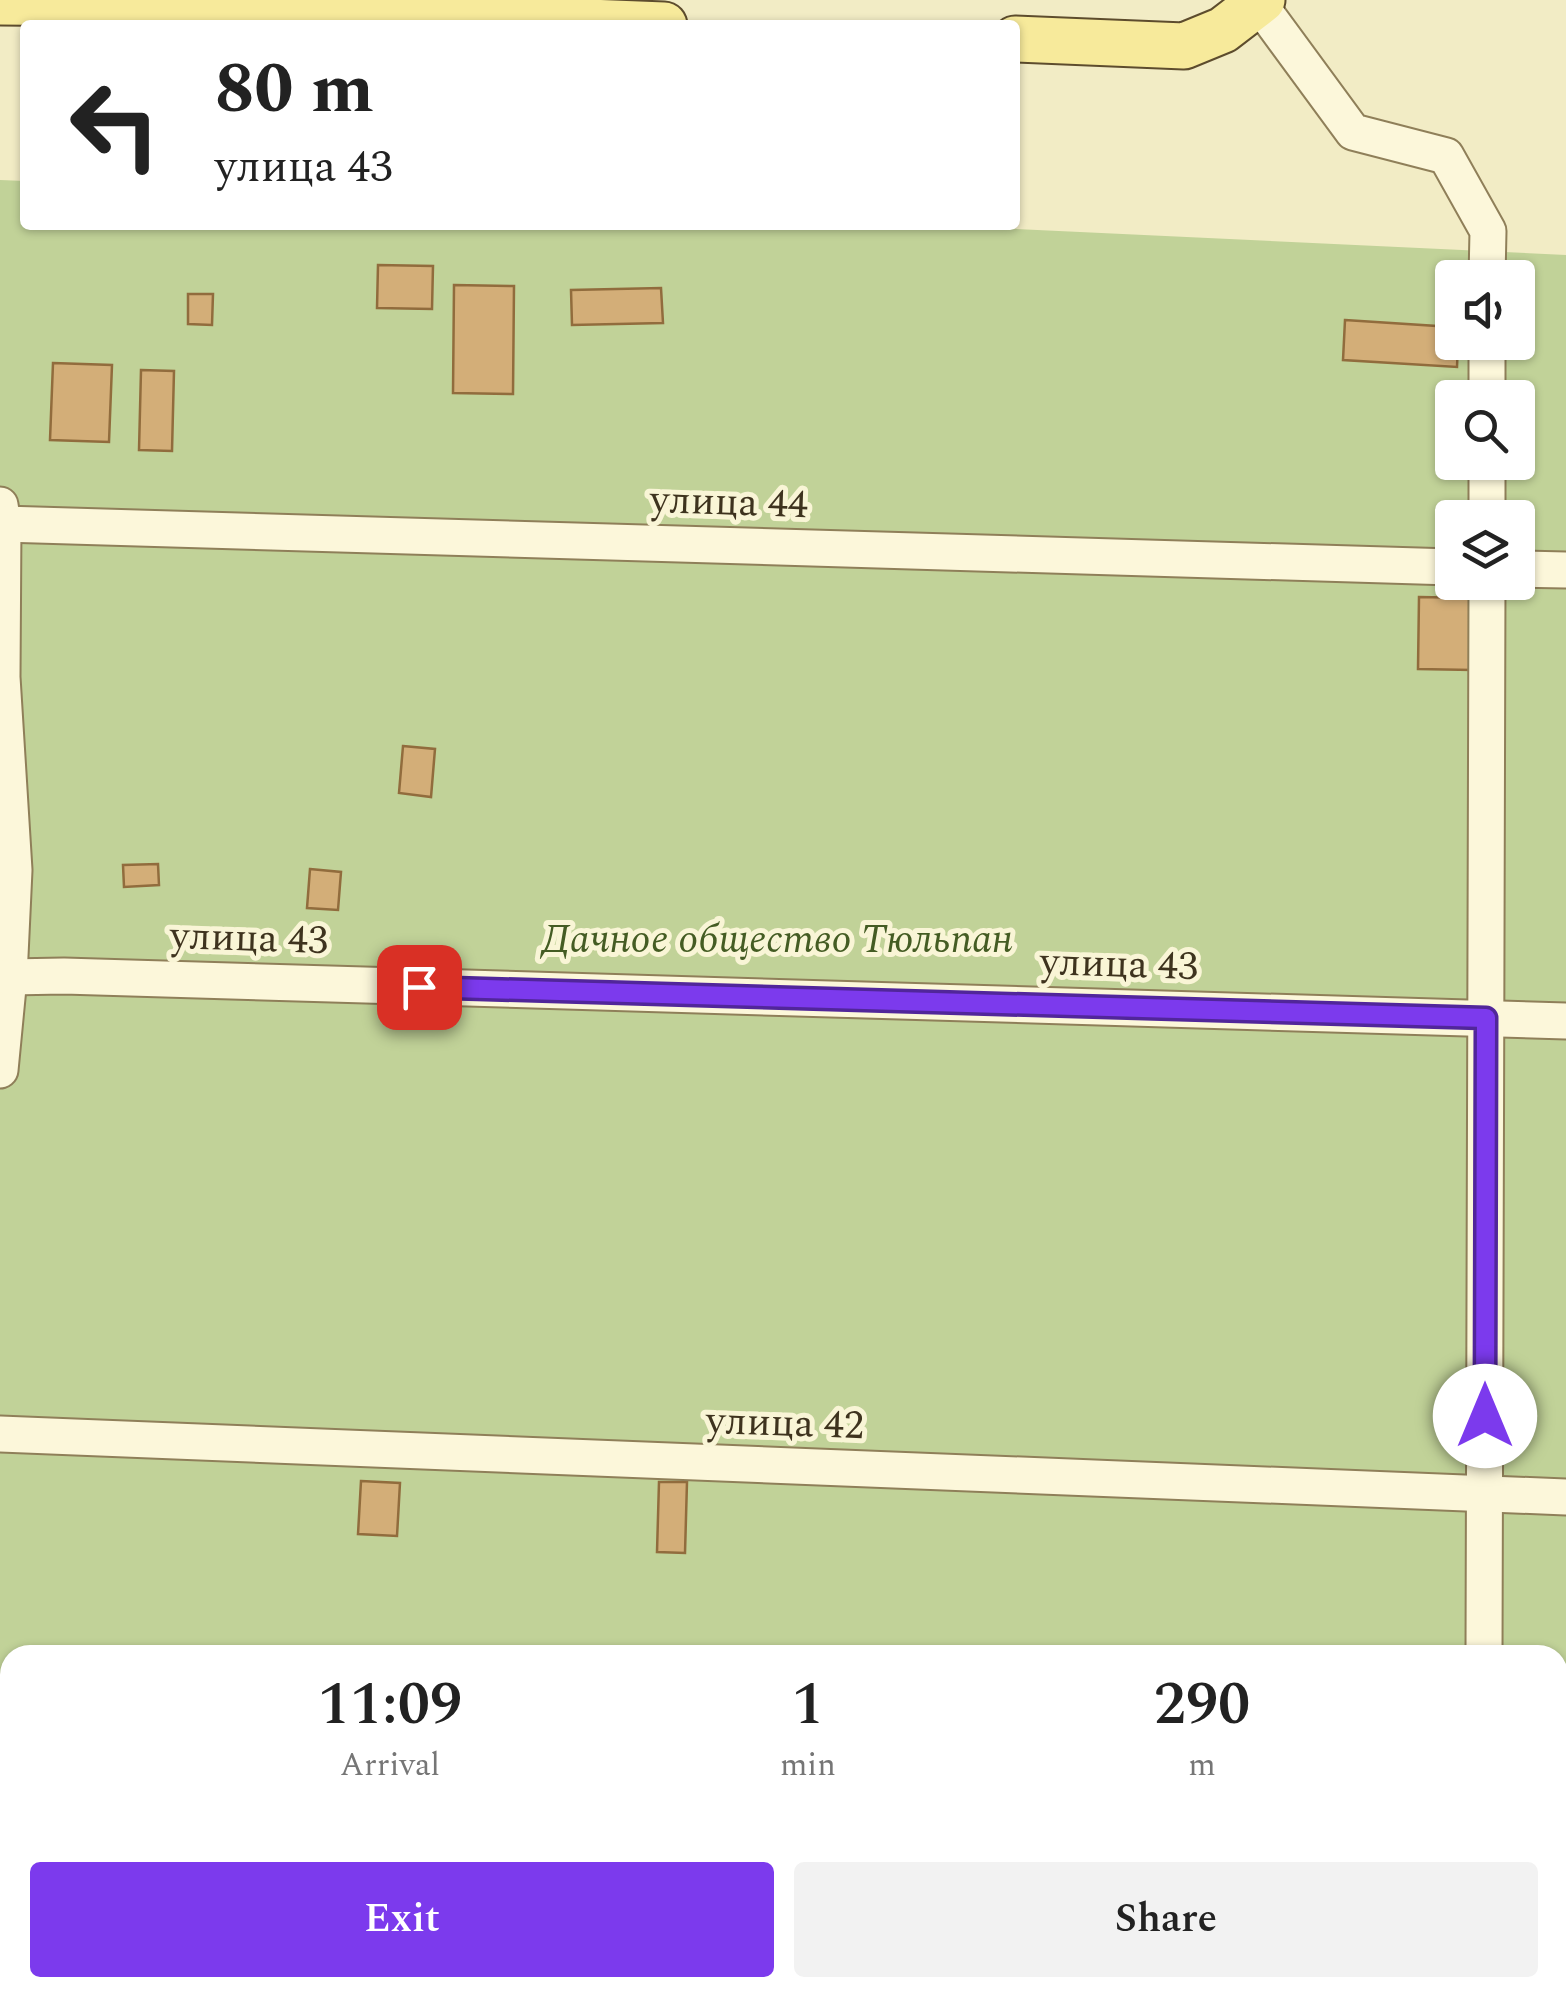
<!DOCTYPE html>
<html lang="en">
<head>
<meta charset="utf-8">
<style>
  body { margin:0; font-family:Spectral,serif; background:#f2f2f2; color:#222; height:100vh; display:flex; flex-direction:column; font-size:38px; white-space:nowrap }
  * { box-sizing:border-box; margin:0 }
  p { font-size:32px; color:#767676 }
  .icon { flex:none; width:55px; height:55px; fill:none; stroke:currentColor; stroke-width:2; stroke-linecap:round; stroke-linejoin:round }
  .map { position:relative; flex:1; overflow:hidden }
  .details { position:absolute; left:0px; top:1645px; width:1568px; height:352px; display:flex; flex-direction:column; background:#fff; border-radius:30px 30px 0 0; box-shadow:0 2px 8px #0004 }
  .details>* { flex:none }
  .hud { position:absolute; left:20px; top:20px; width:1000px; height:210px; border-radius:10px; box-shadow:0 2px 8px #0004; background:#fff; color:#222; overflow:hidden }
  .tools { position:absolute; left:1435px; top:260px; display:grid; gap:20px }
  .tools a { display:grid; place-items:center; width:100px; height:100px; border-radius:10px; background:#fff; box-shadow:0 2px 8px #0004; font-size:50px }
  .pin { position:absolute; display:grid; place-items:center; width:85px; height:85px; color:#fff; margin:-42px; border-radius:20px; box-shadow:0 5px 15px #0006 }
  .me { position:absolute; width:110px; margin:-55px; rotate:0deg; stroke-linejoin:round; filter:drop-shadow(0 0 8px #0008) }
  .turn { display:flex; align-items:center; gap:35px; height:210px; padding:0 30px; font-size:45px }
  .turn .icon { width:130px; height:130px; stroke-width:2.5 }
  .turn b { display:block; font-size:70px; line-height:85px }
  .eta { display:flex; justify-content:space-evenly; align-items:center; height:170px; text-align:center }
  .eta b { font-size:60px; font-weight:600; line-height:70px }
  .cta { display:flex; gap:20px; margin-top:auto; padding:20px 30px }
  .cta a { flex:1; height:115px; border-radius:10px; background:#7c3aed; color:#fff; font-size:40px; font-weight:600; line-height:115px; text-align:center }
  .cta a+a { background:#f2f2f2; color:#222 }
  .map>svg:first-child { display:block }
</style>
</head>
<body>
<div class="map">
<svg width="1566" height="1996" viewBox="0 0 1566 1996">
  <rect width="100%" height="100%" fill="#f2ecc5"/>
  <!-- green -->
  <path fill="#c1d298" fill-rule="evenodd" d="M0,180L25,181V225H934L1566,255V1996H0ZM1452,278H1518V342H1452ZM1452,398H1518V462H1452ZM1452,518H1518V582H1452ZM10,1655H1558V1988H10Z"/>
  <!-- building -->
  <g fill="#d3ae78" stroke="#916c3d" stroke-width="2.5">
    <polygon points="378,265 433,266 432,309 377,308"/>
    <polygon points="454,285 514,286 513,394 453,393"/>
    <polygon points="661,288 663,323 572,325 571,290"/>
    <polygon points="188,294 213,294 212,325 188,324"/>
    <polygon points="1345,320 1452,327 1452,342 1458,342 1457,367 1343,360"/>
    <polygon points="53,363 112,365 109,442 50,440"/>
    <polygon points="141,370 174,371 172,451 139,450"/>
    <polygon points="1419,597 1473,598 1472,670 1418,669"/>
    <polygon points="403,746 435,749 431,797 399,793"/>
    <polygon points="158,864 159,885 124,887 123,865"/>
    <polygon points="310,869 341,872 338,910 307,908"/>
    <polygon points="361,1481 400,1483 397,1536 358,1534"/>
    <polygon points="659,1482 687,1482 685,1553 657,1552"/>
  </g>
  <g fill="none" stroke-linecap="round" stroke-linejoin="round">
    <defs>
      <g id="minor">
        <polyline points="1259,4 1353,132 1446,156 1488,231 1487,278"/>
        <polyline points="1487,398 1487,342"/>
        <polyline points="0,505 3,524 2,677 14,870 9,977 0,1070"/>
        <polyline points="1487,518 1487,462"/>
        <polyline points="3,524 1452,567"/>
        <polyline points="1518,569 1566,570"/>
        <polyline points="9,977 64,976 1566,1021"/>
        <polyline points="0,1434 1566,1497"/>
        <polyline points="1484,1655 1487,582"/>
        <polyline points="0,1910 10,1911"/>
        <polyline points="1558,1965 1566,1965"/>
        <polyline points="1476,1996 1476,1988"/>
      </g>
      <g id="major">
        <polyline points="0,2 104,3 664,25"/>
        <polyline points="1015,39 1184,46 1223,30 1262,0"/>
      </g>
    </defs>
    <!-- minor casing -->
    <use href="#minor" stroke="#8f7f59" stroke-width="39"/>
    <!-- major casing -->
    <use href="#major" stroke="#5d4c2d" stroke-width="49"/>
    <!-- minor -->
    <use href="#minor" stroke="#fcf7da" stroke-width="35"/>
    <!-- major -->
    <use href="#major" stroke="#f7ea9b" stroke-width="45"/>
  </g>
  <g fill="none" stroke-linecap="round" stroke-linejoin="round">
    <defs>
      <polyline id="route" points="419,987 1486,1018 1485,1416"/>
    </defs>
    <!-- route casing -->
    <use href="#route" stroke="#51269a" stroke-width="25"/>
    <!-- route -->
    <use href="#route" stroke="#7c3aed" stroke-width="18"/>
  </g>
  <g text-anchor="middle" dominant-baseline="central" stroke-width="10" stroke-linejoin="round" paint-order="stroke">
    <!-- street labels -->
    <g font-size="40" fill="#3e331e" stroke="#f9f5d6">
      <text transform="translate(729 503) rotate(2)">улица 44</text>
      <text transform="translate(249 939) rotate(2)">улица 43</text>
      <text transform="translate(1119 965) rotate(2)">улица 43</text>
      <text transform="translate(785 1424) rotate(2)">улица 42</text>
    </g>
    <!-- park labels -->
    <g font-size="40" font-style="italic" fill="#445c23" stroke="#f9f5d6">
      <text x="777" y="940">Дачное общество Тюльпан</text>
    </g>
  </g>
</svg>
<div class="tools">
<a><svg class="icon" aria-label="sound" viewBox="0 0 24 24"><path d="M4 9h4l5-4v14l-5-4H4zM17 9q2 3 0 6"/></svg></a>
<a><svg class="icon" aria-label="search" viewBox="0 0 24 24"><circle cx="10" cy="10" r="6"/><path d="M15 15l6 6"/></svg></a>
<a><svg class="icon" aria-label="layers" viewBox="0 0 24 24"><path d="M12 4l9 5-9 5-9-5zM3 14l9 5 9-5"/></svg></a>
</div>
<div class="pin" style="left:419px;top:987px;background:#d93025"><svg class="icon" aria-label="arrive" viewBox="0 0 24 24"><path d="M6 21V4h12l-3 4 3 4H6"/></svg></div>
<svg class="me" style="left:1485px;top:1416px" viewBox="-20 -20 40 40"><circle r="19" fill="#fff"/><path d="M0-13L10 11 0 6-10 11z" fill="#7c3aed"/></svg>
<div class="hud">
<div class="turn"><svg class="icon" aria-label="left" viewBox="0 0 24 24"><path d="M17 20v-9H6M10 6l-5 5 5 5"/></svg><div><b>80 m</b>улица 43</div></div>
</div>
<section class="details">
<div class="eta">
<div><b>11:09</b><p>Arrival</p></div>
<div><b>1</b><p>min</p></div>
<div><b>290</b><p>m</p></div>
</div>
<div class="cta"><a>Exit</a><a>Share</a></div>
</section>
</div>
</body>
</html>
